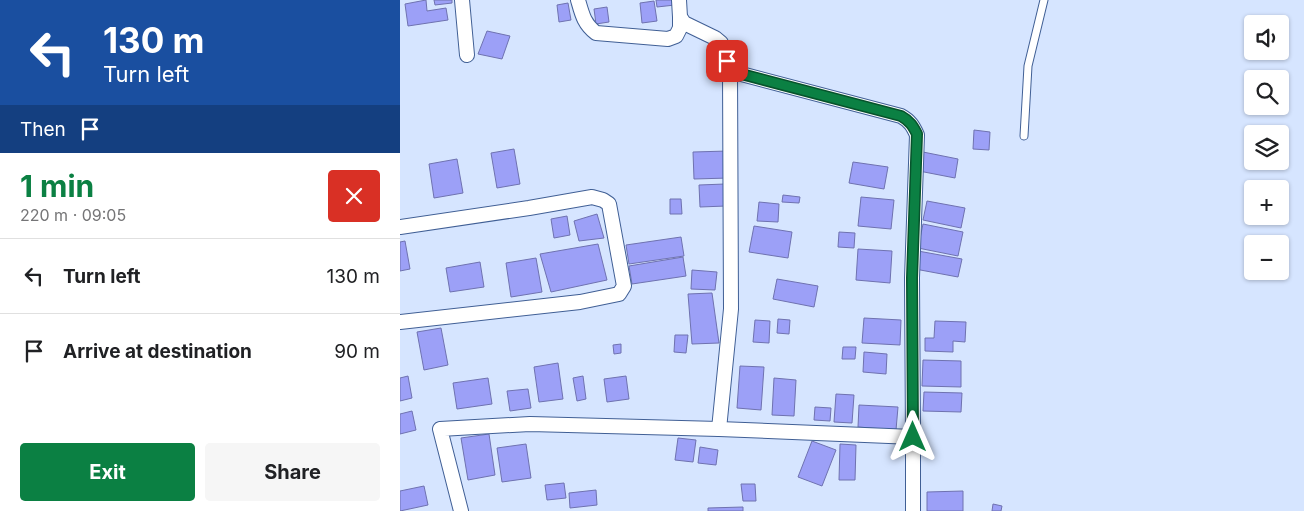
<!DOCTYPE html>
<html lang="en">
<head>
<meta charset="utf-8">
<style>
  body { margin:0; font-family:Inter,sans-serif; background:#f6f6f6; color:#202124; height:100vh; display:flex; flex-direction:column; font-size:19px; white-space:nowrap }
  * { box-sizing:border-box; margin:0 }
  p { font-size:16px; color:#757577 }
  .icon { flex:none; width:28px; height:28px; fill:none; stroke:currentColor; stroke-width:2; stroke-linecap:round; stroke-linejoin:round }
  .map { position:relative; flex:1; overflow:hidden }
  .sheet { display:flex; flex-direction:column; background:#fff; width:400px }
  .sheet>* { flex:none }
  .banner { background:#1a4fa0; color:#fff; overflow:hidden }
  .fabs { position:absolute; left:844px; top:15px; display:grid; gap:10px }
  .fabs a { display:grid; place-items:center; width:45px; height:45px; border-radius:5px; background:#fff; box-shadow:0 1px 4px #0004; font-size:25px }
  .pin { position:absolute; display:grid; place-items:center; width:42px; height:42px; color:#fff; margin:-21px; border-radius:10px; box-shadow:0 2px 8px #0006 }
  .me { position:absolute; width:55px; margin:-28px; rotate:0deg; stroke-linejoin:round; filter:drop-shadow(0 0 4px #0008) }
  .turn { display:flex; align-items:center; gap:18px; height:105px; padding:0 20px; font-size:22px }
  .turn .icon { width:65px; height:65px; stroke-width:2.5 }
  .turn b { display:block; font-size:35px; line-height:42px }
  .then { display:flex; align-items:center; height:48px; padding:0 20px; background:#0003; gap:10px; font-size:19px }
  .round { display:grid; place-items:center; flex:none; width:52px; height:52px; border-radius:5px; background:#f6f6f6 }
  .summary { display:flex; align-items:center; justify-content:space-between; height:85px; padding:0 20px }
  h1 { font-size:30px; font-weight:700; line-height:38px; color:#0b8043 }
  .primary-button { display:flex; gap:10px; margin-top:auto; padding:10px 20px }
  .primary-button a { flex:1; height:58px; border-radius:5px; background:#0b8043; color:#fff; font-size:20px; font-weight:700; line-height:58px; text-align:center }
  .primary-button a+a { background:#f6f6f6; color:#202124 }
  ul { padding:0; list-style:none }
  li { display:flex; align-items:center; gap:15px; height:75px; padding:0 20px; border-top:1px solid #e0e0e0 }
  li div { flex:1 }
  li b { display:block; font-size:19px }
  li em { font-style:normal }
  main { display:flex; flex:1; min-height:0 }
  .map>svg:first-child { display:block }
</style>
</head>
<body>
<main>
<section class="sheet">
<div class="banner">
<div class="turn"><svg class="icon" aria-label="left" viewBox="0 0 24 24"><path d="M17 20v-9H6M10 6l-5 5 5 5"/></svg><div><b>130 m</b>Turn left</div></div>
<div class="then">Then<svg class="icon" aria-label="arrive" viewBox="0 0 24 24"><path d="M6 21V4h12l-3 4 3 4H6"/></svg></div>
</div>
<div class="summary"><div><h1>1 min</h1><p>220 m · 09:05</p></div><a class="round" style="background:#d93025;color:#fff"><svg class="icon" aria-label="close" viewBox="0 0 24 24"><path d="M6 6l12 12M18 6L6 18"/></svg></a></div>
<ul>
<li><svg class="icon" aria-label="left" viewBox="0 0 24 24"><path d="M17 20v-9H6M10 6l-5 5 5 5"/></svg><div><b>Turn left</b></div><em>130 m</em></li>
<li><svg class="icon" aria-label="arrive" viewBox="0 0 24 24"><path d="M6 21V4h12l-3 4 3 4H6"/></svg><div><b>Arrive at destination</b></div><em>90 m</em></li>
</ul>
<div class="primary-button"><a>Exit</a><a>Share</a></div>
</section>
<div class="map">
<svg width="904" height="511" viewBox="0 0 904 511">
  <rect width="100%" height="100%" fill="#d6e5ff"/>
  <!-- building -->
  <g fill="#9ca0f7" stroke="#6f72b0">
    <polygon points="26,0 27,11 46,8 48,20 8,26 5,4"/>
    <polygon points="34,0 52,0 52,3 35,5"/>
    <polygon points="256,0 275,0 275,5 257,7"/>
    <polygon points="254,1 257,21 242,23 240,3"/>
    <polygon points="168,3 171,20 159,22 157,5"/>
    <polygon points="207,7 209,22 196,24 194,9"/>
    <polygon points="87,31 110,36 102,59 78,54"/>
    <polygon points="574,130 590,132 589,150 573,149"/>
    <polygon points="114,149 120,184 97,188 91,153"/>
    <polygon points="328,151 329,178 294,179 293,152"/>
    <polygon points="523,152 558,159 555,178 519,171"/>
    <polygon points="57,159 63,193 34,198 29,164"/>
    <polygon points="453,162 488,167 484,189 449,183"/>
    <polygon points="325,184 326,206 300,207 299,185"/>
    <polygon points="383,195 400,197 399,203 382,202"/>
    <polygon points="461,197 494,200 491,229 458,226"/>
    <polygon points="270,199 281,199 282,214 270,214"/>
    <polygon points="527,201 565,208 561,228 523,220"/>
    <polygon points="359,202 379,204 378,222 357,221"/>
    <polygon points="197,214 204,238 179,241 174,221"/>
    <polygon points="167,216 170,235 154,238 151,219"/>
    <polygon points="523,224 563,232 558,256 518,248"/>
    <polygon points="354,226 392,232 388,258 349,252"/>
    <polygon points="439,232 455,233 454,248 438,247"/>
    <polygon points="281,237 284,256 229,264 226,245"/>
    <polygon points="5,241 10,269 0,271 0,242"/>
    <polygon points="198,244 207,280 151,292 140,254"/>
    <polygon points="458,249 492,251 490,283 456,280"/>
    <polygon points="518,251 562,259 558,277 515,269"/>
    <polygon points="283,257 286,276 232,284 229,266"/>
    <polygon points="136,258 142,292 111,297 106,263"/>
    <polygon points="80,262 84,287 50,292 46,268"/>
    <polygon points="292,270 317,272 315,290 291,289"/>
    <polygon points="377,279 418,286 414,307 373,299"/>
    <polygon points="312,293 319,343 292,344 288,294"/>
    <polygon points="464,318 501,320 500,345 462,343"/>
    <polygon points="378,319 390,320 389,334 377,333"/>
    <polygon points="355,320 370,321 369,343 353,342"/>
    <polygon points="535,321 566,322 565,342 553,341 553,352 525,351 525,338 534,338"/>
    <polygon points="41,328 48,365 24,370 17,332"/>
    <polygon points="275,335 288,335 286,353 274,352"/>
    <polygon points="221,344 221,353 214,354 213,345"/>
    <polygon points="443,347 456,347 455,359 442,359"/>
    <polygon points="464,352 487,354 486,374 463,372"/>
    <polygon points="523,360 561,361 561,387 522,386"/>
    <polygon points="158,363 163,399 139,402 134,367"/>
    <polygon points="340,366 364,367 361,410 337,408"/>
    <polygon points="8,376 12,398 0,401 0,378"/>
    <polygon points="183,376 186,399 177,401 173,378"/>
    <polygon points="226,376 229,399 207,402 204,379"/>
    <polygon points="88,378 92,404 57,409 53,383"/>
    <polygon points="374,378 396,380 394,416 372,415"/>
    <polygon points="128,389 131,408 110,411 107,391"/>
    <polygon points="524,392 562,393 561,412 523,411"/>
    <polygon points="436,394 454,395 452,423 434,422"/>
    <polygon points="459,405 498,407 496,430 458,427"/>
    <polygon points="415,407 431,408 430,421 414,420"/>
    <polygon points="12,411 16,430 0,434 0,414"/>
    <polygon points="89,434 95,475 68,480 61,438"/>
    <polygon points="278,438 296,440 293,462 275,460"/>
    <polygon points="412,441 436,450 422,486 398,477"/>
    <polygon points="126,444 131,478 102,482 97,448"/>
    <polygon points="440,444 456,445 455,480 439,480"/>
    <polygon points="300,447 318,450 316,465 298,463"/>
    <polygon points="164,483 166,498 147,500 145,485"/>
    <polygon points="341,484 355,484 356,501 343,501"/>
    <polygon points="24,486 28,505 0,511 0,491"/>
    <polygon points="196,490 197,505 170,508 169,493"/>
    <polygon points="563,491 563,511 527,511 527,492"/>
    <polygon points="593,504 602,506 601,511 592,511"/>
    <polygon points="343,507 343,511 308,511 308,508"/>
  </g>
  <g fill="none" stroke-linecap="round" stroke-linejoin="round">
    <defs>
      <polyline id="lane" points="624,136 628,66 644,0"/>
      <g id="street">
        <polyline points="62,0 67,55"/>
        <path d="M178,0C182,14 184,24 196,33L268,39L276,36L280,28V17"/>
        <polyline points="279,0 280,17 284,23 315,38 321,43 330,71 331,309 319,429"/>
        <path d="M330,71L501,116C510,121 513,126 517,135L512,278L513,437"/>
        <polyline points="0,227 129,208 192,197 203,200 209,204 224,286 219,294 180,302 0,322"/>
        <polyline points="61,511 40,429 130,424 319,429 513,437 513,511"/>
      </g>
    </defs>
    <!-- lane casing -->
    <use href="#lane" stroke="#405f95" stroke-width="9"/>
    <!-- street casing -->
    <use href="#street" stroke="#405f95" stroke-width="16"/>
    <!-- lane -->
    <use href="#lane" stroke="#fff" stroke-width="7"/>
    <!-- street -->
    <use href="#street" stroke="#fff" stroke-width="14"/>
  </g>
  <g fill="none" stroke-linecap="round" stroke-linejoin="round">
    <defs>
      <path id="route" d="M327,61L330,71L501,116C510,121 513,126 517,134L512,278L513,437"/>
    </defs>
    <!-- route casing -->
    <use href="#route" stroke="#07532c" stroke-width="12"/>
    <!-- route -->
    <use href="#route" stroke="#0b8043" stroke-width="9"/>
  </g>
</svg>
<div class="fabs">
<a><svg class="icon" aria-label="sound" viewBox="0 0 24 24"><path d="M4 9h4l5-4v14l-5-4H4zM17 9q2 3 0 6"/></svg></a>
<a><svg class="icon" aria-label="search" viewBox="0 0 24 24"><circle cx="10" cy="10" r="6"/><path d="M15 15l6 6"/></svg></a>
<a><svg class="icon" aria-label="layers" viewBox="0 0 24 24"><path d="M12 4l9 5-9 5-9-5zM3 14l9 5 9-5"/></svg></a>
<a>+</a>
<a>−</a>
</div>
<div class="pin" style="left:327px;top:61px;background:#d93025"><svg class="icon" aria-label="arrive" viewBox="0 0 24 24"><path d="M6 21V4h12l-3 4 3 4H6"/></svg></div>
<svg class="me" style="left:513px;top:437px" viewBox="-20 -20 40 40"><path d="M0-17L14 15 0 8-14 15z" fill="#0b8043" stroke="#fff" stroke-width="4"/></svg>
</div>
</main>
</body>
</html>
